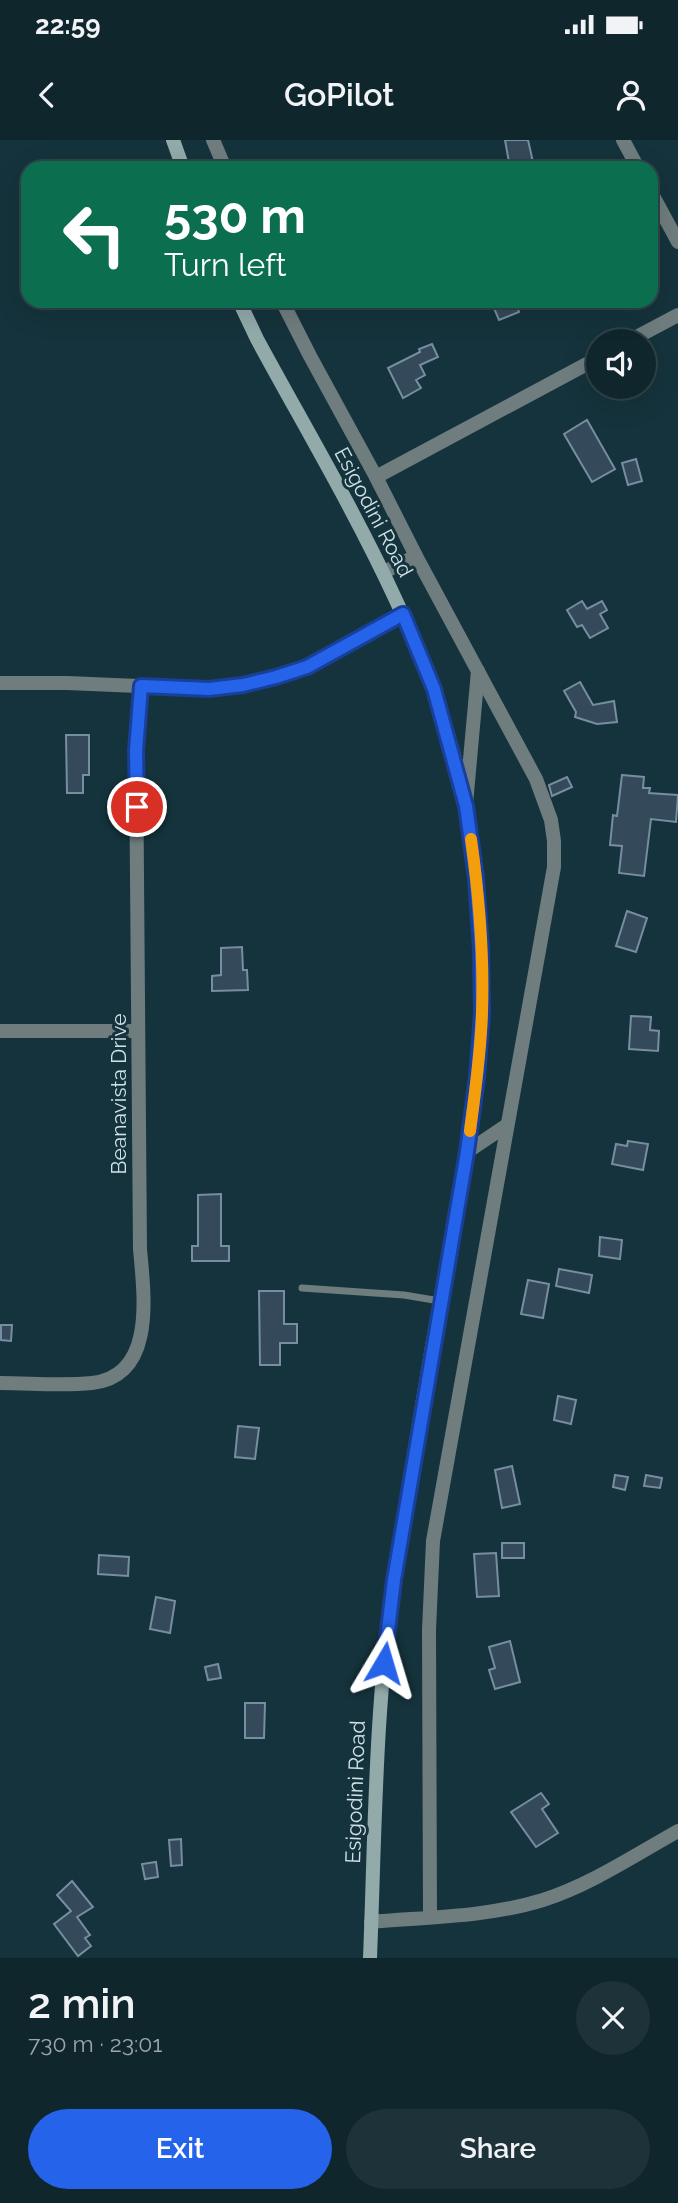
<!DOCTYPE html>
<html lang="en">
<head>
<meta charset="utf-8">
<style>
  body { margin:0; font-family:Raleway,sans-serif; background:#1e3239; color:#f1f3f6; height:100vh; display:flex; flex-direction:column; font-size:26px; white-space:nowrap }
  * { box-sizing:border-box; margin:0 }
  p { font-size:23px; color:#9ca5aa }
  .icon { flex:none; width:38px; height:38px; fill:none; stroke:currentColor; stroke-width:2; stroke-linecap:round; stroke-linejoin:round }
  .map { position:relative; height:1818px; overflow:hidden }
  .sheet { display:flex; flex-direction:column; background:#10262d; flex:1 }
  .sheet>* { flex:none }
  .hud { position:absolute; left:21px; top:21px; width:637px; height:147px; border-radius:21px; box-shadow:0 7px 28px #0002,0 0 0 2px #304349; background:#0b6e4f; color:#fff; overflow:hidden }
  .fabs { position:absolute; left:586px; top:189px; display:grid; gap:14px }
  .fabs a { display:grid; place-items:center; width:70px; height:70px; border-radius:50%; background:#10262d; box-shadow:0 7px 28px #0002,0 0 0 2px #304349; font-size:35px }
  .pin { position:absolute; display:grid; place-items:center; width:60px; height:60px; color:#fff; margin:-30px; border:4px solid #fff; border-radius:50%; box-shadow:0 2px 7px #0007 }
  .me { position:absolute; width:77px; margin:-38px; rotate:7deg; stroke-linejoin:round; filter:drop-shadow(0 0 5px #0008) }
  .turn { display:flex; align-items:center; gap:24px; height:147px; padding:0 28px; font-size:32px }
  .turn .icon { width:91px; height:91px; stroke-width:2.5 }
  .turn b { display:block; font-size:49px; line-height:60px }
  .round { display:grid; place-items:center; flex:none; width:74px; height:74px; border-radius:37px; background:#1e3239 }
  .headline { display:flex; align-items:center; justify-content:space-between; height:119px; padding:0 28px }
  h1 { font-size:42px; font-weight:600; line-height:52px }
  .primary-button { display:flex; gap:14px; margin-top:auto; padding:14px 28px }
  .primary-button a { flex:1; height:80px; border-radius:42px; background:#2563eb; color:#fff; font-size:28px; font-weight:600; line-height:80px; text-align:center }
  .primary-button a+a { background:#1e3239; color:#f1f3f6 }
  .status { display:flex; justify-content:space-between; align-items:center; height:49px; padding:0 35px; background:#10262d; direction:ltr }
  .status svg { height:19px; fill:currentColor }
  header { display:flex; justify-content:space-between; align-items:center; height:91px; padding:0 28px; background:#10262d; font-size:32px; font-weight:600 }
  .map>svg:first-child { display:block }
</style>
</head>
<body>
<div class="status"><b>22:59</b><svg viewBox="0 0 49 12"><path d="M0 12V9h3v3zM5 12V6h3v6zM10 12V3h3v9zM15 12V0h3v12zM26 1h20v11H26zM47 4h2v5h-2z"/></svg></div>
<header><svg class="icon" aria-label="back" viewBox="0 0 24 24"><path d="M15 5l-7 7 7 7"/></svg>GoPilot<svg class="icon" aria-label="person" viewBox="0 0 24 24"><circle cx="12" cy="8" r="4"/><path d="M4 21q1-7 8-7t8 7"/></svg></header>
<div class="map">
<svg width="678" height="1818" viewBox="0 0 678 1818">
  <rect width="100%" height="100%" fill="#15333c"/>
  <!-- building -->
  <g fill="#34495a" stroke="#778da1" stroke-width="2">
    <polygon points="505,0 528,0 533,22 510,28"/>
    <polygon points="491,161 515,161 519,172 499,180"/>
    <polygon points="432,204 438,217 420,225 425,235 416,240 421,248 403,258 388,228 420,212 419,209"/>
    <polygon points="587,280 615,329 592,342 564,294"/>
    <polygon points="636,319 642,341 628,345 622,323"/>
    <polygon points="582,461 587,469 602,461 607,470 600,474 608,488 590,498 582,485 577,487 567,470"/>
    <polygon points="580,542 593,565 614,561 617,582 597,584 575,577 576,572 564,551"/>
    <polygon points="66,595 89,595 89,635 83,635 83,653 67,653"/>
    <polygon points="622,635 644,637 643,648 650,648 649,653 678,655 676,682 651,679 644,736 619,733 622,706 610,705 613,675 617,676"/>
    <polygon points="567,637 572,647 552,656 549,645"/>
    <polygon points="627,771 647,778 636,812 616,806"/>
    <polygon points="242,807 243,830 247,830 248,850 212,851 212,836 221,835 221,808"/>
    <polygon points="631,876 651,877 650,890 659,891 658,911 629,909"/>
    <polygon points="628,1001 648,1004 643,1030 612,1024 616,1004 627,1006"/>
    <polygon points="221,1054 221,1106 229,1106 229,1121 192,1121 192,1106 198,1106 198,1055"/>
    <polygon points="600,1097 622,1100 620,1119 599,1116"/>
    <polygon points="559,1129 592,1135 589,1153 556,1146"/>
    <polygon points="528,1140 549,1144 543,1178 521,1174"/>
    <polygon points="259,1151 284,1151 284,1184 297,1184 297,1203 280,1203 280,1225 260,1225"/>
    <polygon points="1,1185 12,1185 11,1201 1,1200"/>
    <polygon points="558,1256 576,1260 571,1284 554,1280"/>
    <polygon points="238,1286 259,1288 255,1319 235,1317"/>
    <polygon points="512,1326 520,1364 502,1368 495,1330"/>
    <polygon points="615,1335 628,1337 625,1350 613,1347"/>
    <polygon points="646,1335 662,1338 660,1348 644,1346"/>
    <rect x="502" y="1403" width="22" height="15"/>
    <polygon points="496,1413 499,1456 477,1457 474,1414"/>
    <polygon points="99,1415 129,1417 128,1436 98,1434"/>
    <polygon points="156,1457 175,1461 170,1493 150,1489"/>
    <polygon points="510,1501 520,1542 495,1549 489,1530 495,1528 489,1507"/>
    <polygon points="218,1524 221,1538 208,1540 205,1527"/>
    <polygon points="245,1563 265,1563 264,1598 245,1598"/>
    <polygon points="541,1653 549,1664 542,1669 558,1693 536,1707 511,1672"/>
    <polygon points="181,1699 182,1725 171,1726 169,1700"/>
    <polygon points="156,1722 158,1737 145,1739 142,1724"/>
    <polygon points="72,1741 93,1767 77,1777 90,1795 85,1798 91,1806 78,1816 54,1784 71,1771 57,1755"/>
  </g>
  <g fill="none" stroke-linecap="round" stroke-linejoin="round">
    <!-- lane -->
    <polyline stroke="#6f7d7e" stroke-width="7" points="302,1148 404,1155 440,1161"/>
    <!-- street -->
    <g stroke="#6f7d7e" stroke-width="14">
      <polyline points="213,0 225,28"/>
      <polyline points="623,0 638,28"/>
      <polyline points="651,52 678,102"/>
      <polyline points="282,161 310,216 376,337 416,416 536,639 551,680 554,701 554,727 433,1401 429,1490 430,1777"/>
      <polyline points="629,201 678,175"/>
      <polyline points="376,337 598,218"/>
      <polyline points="384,432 416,416"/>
      <polyline points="0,543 67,543 209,549 243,545 307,527 403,474"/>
      <polyline points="466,664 478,531"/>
      <polyline points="0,891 138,891"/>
      <polyline points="467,1012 507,985"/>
      <path d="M0,1243C30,1243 62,1246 92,1243C156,1236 144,1155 140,1109L136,612L141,546"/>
      <path d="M371,1782C428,1777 488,1777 543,1760C590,1745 635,1715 678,1691"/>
    </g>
    <!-- secondary -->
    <g stroke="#92aaaa" stroke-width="14">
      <polyline points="173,0 183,28"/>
      <path d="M239,161L257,199C339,350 431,495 466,665C473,698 476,733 478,766C481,802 484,839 482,875C478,967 459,1059 442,1150C425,1246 409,1343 394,1440C375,1566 375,1692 370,1818"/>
    </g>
  </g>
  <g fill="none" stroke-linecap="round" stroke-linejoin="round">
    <defs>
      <polyline id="route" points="137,667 136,611 141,546 209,549 243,545 276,537 307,527 403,474 434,549 466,666 476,738 481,809 482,873 477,937 467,1012 394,1440 384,1523"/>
    </defs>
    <!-- route casing -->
    <use href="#route" stroke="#184099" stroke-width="18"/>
    <!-- route -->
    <use href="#route" stroke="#2563eb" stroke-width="12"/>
    <!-- slow -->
    <path stroke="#f59e0b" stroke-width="12" d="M470,991C475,952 481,912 482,872C484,815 479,756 471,699"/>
  </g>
  <g text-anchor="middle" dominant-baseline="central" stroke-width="6" stroke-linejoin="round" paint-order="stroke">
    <!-- street labels -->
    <g font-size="21" fill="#d1e1e7" stroke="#15333c">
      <text transform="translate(374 372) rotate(62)">Esigodini Road</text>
      <text transform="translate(118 954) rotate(-90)">Beanavista Drive</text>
      <text transform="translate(355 1652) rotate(-88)">Esigodini Road</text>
    </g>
  </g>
</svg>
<div class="fabs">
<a><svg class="icon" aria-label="sound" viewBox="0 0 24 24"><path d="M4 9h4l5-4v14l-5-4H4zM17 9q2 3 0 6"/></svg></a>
</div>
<div class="pin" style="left:137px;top:667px;background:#d93025"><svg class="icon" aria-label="arrive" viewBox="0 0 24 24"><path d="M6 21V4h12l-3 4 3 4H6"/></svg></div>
<svg class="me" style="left:384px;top:1523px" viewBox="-20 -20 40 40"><path d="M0-17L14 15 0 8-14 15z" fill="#2563eb" stroke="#fff" stroke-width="4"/></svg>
<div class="hud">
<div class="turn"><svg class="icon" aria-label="left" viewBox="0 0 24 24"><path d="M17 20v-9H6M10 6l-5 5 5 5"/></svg><div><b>530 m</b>Turn left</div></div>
</div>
</div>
<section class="sheet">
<div class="headline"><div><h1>2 min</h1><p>730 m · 23:01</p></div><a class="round"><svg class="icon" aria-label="close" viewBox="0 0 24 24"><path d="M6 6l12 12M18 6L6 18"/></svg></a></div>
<div class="primary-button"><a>Exit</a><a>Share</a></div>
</section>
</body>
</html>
